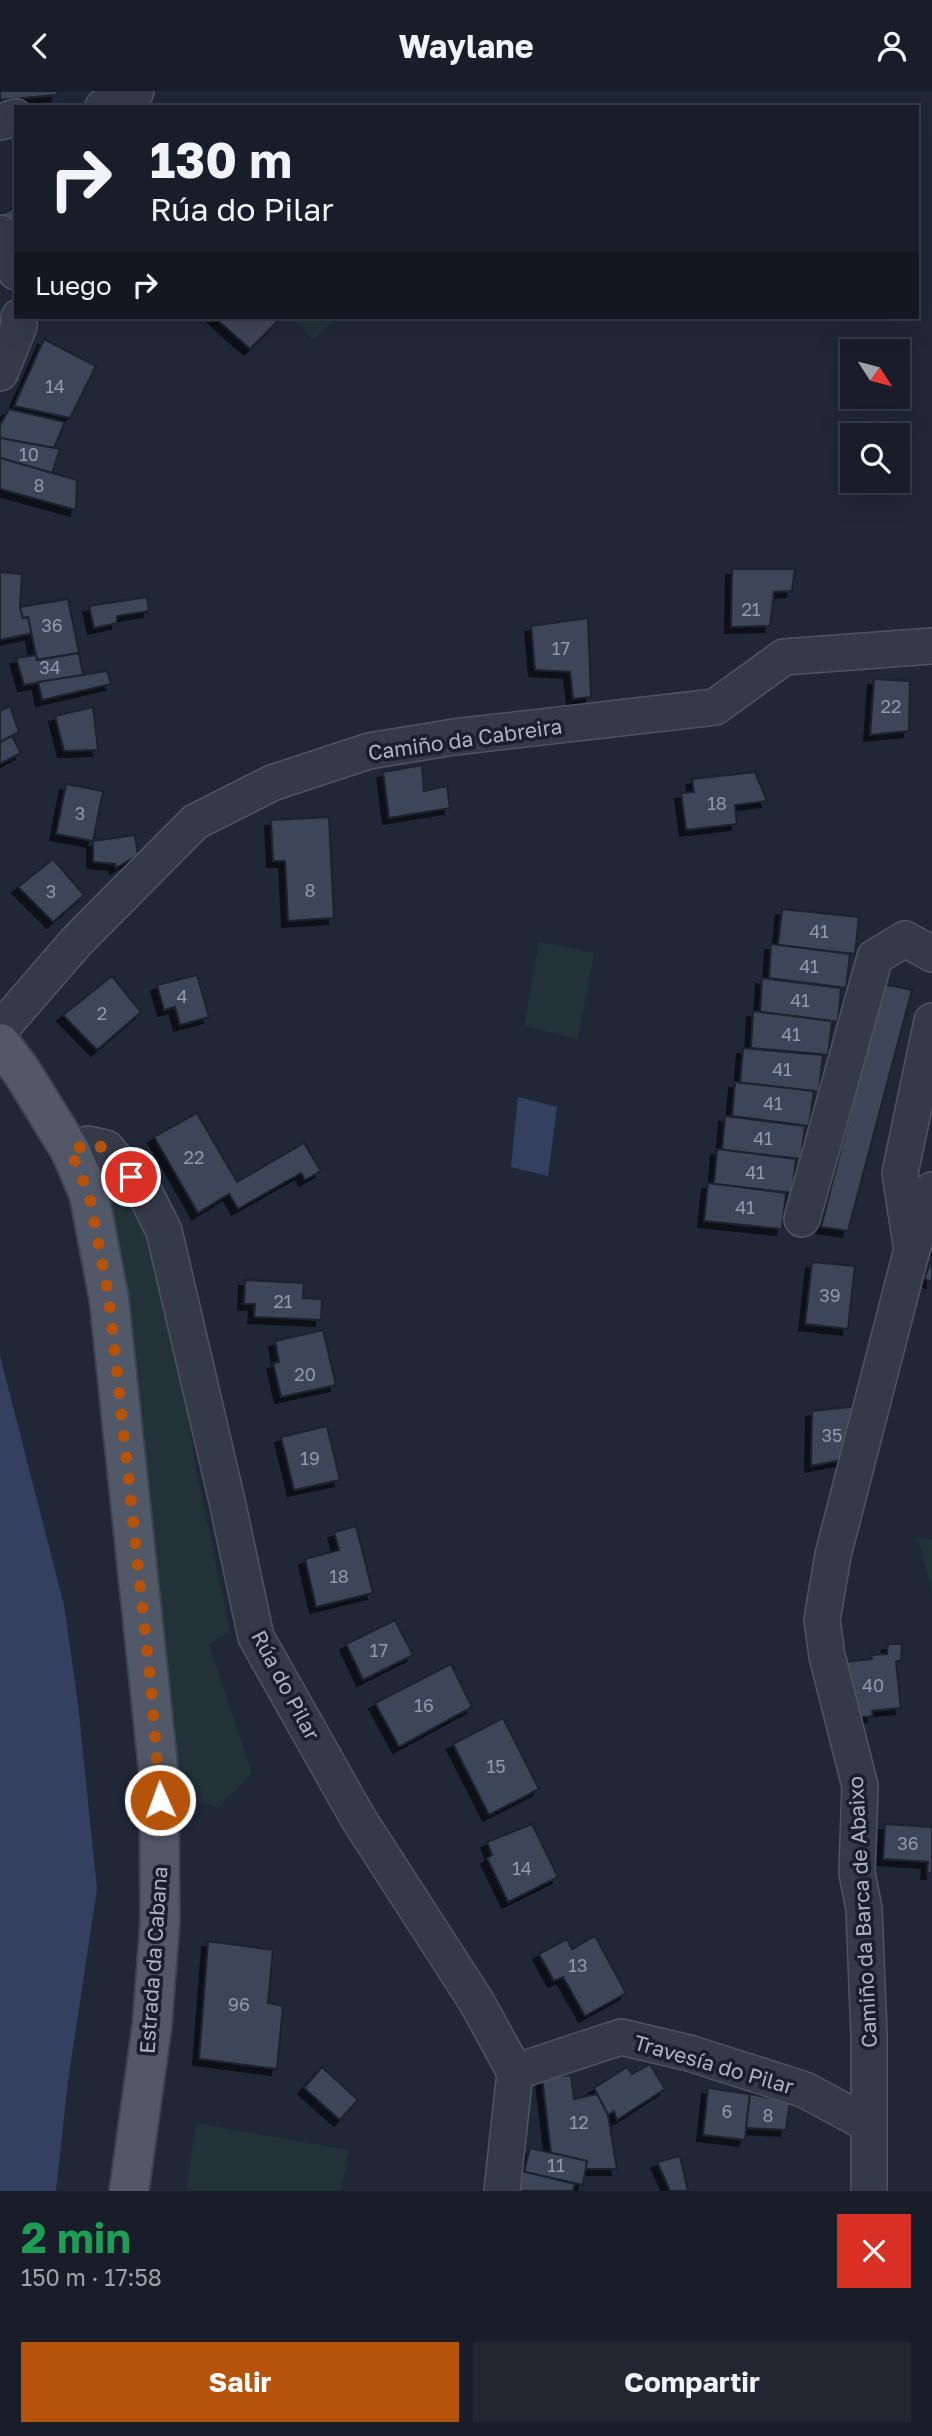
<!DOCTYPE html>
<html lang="es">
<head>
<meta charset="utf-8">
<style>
  body { margin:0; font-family:"Golos Text",sans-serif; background:#212631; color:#f1f3f6; height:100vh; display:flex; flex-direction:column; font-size:26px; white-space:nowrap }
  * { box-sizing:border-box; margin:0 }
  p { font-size:23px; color:#9fa2a8 }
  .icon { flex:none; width:38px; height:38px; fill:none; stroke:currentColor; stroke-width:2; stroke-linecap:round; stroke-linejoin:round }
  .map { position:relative; height:2100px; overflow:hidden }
  .drawer { display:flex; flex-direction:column; background:#181d29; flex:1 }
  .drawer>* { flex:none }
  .guide { position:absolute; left:14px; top:14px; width:905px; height:214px; border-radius:0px; box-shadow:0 7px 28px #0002,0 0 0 2px #363b46; background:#181d29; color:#f1f3f6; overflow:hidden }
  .needle { width:46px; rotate:126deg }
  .fabs { position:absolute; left:840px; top:248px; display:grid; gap:14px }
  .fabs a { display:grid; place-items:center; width:70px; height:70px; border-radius:0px; background:#181d29; box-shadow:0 7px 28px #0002,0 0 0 2px #363b46; font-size:35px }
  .pin { position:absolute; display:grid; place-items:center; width:60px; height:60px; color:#fff; margin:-30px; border:4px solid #fff; border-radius:50%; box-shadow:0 2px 7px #0007 }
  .me { position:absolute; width:77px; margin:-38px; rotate:358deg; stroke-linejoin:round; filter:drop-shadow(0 0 5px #0008) }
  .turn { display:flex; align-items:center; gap:24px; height:147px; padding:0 21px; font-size:32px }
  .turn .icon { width:91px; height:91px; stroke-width:2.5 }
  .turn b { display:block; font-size:49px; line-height:60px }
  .then { display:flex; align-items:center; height:66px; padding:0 21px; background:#0003; gap:14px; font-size:26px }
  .round { display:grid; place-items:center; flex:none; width:74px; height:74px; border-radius:0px; background:#212631 }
  .summary { display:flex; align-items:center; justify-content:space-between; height:119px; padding:0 21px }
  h1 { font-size:42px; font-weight:700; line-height:52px; color:#1e9e55 }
  .action { display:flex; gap:14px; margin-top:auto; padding:14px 21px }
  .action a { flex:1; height:80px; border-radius:0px; background:#b45309; color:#fff; font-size:28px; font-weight:700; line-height:80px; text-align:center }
  .action a+a { background:#212631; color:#f1f3f6 }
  header { display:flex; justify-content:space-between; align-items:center; height:91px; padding:0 21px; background:#181d29; font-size:32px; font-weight:700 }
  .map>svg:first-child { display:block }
</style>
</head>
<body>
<header><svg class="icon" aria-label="back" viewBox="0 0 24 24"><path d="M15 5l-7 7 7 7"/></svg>Waylane<svg class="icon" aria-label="person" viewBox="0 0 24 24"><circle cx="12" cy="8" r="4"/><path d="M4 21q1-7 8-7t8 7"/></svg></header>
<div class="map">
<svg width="932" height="2100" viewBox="0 0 932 2100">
  <defs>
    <filter id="shadow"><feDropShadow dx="-6" dy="6" stdDeviation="0" flood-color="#0009"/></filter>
  </defs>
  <rect width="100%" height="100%" fill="#202737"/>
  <!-- green -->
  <g fill="#223338">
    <polygon points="291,226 338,226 313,249"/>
    <polygon points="539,851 594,862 578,948 524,935"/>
    <polygon points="103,1083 115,1084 152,1141 177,1255 196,1379 230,1540 209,1554 252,1682 218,1717 176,1704 101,1089"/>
    <polygon points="918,1447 932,1448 932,1503"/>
    <polygon points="196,2032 349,2059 341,2100 186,2100"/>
  </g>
  <!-- water -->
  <g fill="#34405f">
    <polygon points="518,1006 557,1016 548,1085 511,1076"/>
    <polygon points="0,1265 64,1514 78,1613 97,1798 68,1990 56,2100 0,2100"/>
  </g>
  <!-- building -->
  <g fill="#3c4558" stroke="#1b212e" stroke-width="2" filter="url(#shadow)">
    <polygon points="0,0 57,0 57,4 0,9"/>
    <polygon points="16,116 16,155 1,123"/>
    <polygon points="214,226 270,226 277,231 250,258"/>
    <polygon points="44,248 96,275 70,327 14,315"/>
    <polygon points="9,318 65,331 54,357 0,347 0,334"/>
    <polygon points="0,347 60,358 52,382 0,367"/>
    <polygon points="0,367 77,389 76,419 0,398"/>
    <polygon points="732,478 795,478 792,500 774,501 770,535 731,536"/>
    <polygon points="0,481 22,483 20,516 23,527 28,526 33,542 0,549"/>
    <polygon points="147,506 149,520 117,525 117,532 94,537 89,515"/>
    <polygon points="68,508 79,562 37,569 28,526 23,527 20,516"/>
    <polygon points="588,527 591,606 573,608 570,581 535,579 531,535"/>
    <polygon points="79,562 83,584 24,594 16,567 36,564 37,569"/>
    <polygon points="107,580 111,593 42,609 38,591"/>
    <polygon points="874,588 910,590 909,640 870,644"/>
    <polygon points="10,615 19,641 0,651 0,620"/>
    <polygon points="93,616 98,659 64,660 55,625"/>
    <polygon points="12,645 21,662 0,673 0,651"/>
    <polygon points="422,674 424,700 447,695 450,717 389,727 383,681"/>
    <polygon points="755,681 767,710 735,714 737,733 686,739 681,702 694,701 692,688"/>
    <polygon points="66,693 103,700 93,750 56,743"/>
    <polygon points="329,726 334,827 288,830 285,770 273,770 271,729"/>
    <polygon points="135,744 138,764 116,777 115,773 93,771 93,750"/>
    <polygon points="53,768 84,804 53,831 18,796"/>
    <polygon points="782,818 859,826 855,863 778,854"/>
    <polygon points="771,853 850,863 846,897 769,887"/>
    <polygon points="197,884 209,926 180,934 175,916 164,919 157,894"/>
    <polygon points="112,885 141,921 97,959 63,924"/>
    <polygon points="762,887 841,897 838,931 760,921"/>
    <polygon points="883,893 912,899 848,1140 821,1136"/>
    <polygon points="753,920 832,930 828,964 751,957"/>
    <polygon points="743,957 823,964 819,1001 740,992"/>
    <polygon points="735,991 814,1000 809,1035 732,1025"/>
    <polygon points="197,1022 237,1091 304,1052 321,1080 305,1089 301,1082 238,1118 229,1103 198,1122 154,1046"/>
    <polygon points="725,1025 805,1035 801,1068 722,1059"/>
    <polygon points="717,1058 796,1068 792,1102 714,1093"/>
    <polygon points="708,1092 786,1102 782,1138 704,1130"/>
    <polygon points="932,1168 932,1191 924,1188"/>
    <polygon points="812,1171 855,1175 848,1238 805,1233"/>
    <polygon points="245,1189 304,1192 303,1207 322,1208 321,1229 254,1226 255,1213 244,1213"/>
    <polygon points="323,1239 336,1294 281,1306 273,1272 279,1271 275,1250"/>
    <polygon points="858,1315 847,1368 811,1375 812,1320"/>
    <polygon points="327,1335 340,1389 294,1399 281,1346"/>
    <polygon points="356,1435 373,1502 316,1516 305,1468 339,1459 334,1441"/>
    <polygon points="395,1529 413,1564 363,1589 346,1553"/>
    <polygon points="888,1553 902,1553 901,1569 896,1571 901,1617 872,1620 873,1625 855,1627 844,1571 872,1568 871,1564 887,1563"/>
    <polygon points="451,1573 472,1616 399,1656 375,1612"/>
    <polygon points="503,1627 539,1698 489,1724 453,1653"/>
    <polygon points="532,1733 558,1786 508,1811 487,1767 492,1764 487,1751"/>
    <polygon points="885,1733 932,1736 932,1782 927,1782 928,1771 883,1768"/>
    <polygon points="595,1845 626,1902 585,1925 563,1886 554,1890 539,1863 567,1848 572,1858"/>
    <polygon points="208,1850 273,1859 268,1912 283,1915 277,1978 199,1968"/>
    <polygon points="650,1973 665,1998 617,2029 614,2020 608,2024 594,1997 627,1976 632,1983"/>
    <polygon points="322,1976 358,2009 340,2029 304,1997"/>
    <polygon points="571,1984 574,2008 597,2003 608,2024 617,2078 585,2078 587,2070 551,2062 542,1987"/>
    <polygon points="708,1997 750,2003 745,2049 703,2044"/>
    <polygon points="750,2003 790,2011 786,2039 746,2037"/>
    <polygon points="530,2057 587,2070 583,2094 524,2081"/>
    <polygon points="680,2065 688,2100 670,2100 657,2071"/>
    <polygon points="522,2080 575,2093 573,2100 518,2100"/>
  </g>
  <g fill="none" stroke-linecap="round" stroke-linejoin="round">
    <defs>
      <g id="minor">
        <polyline points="103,16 136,0"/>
        <polyline points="0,31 16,26"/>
        <polyline points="0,142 16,181"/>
        <polyline points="0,282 19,235 19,226"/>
        <polyline points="0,939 76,851 195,731 272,692 369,660 454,646 715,616 784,566 932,555"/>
        <polyline points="70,1059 88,1053 106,1057 144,1100 164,1140 227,1410 256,1546 358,1727 476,1910 515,1981 502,2100"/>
        <polyline points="802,1128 875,866 905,848 932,863"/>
        <polyline points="911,1153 900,1082 932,930"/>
        <polyline points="515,1981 621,1946 689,1962 805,1999 868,2033"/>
        <polyline points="869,2100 869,1944 864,1818 857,1782 860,1695 827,1565 822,1529 833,1464 912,1158 932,1099"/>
      </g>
      <polyline id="major" points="0,952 22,981 70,1059 89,1103 109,1208 159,1685 160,1830 152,1935 129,2100"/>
    </defs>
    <!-- minor casing -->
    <use href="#minor" stroke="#4e5463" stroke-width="38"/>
    <!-- major casing -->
    <use href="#major" stroke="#3d4351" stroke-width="42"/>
    <!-- minor -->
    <use href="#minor" stroke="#343a48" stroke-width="35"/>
    <!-- major -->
    <use href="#major" stroke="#515868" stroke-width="38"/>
  </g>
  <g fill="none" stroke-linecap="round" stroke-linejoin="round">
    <!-- route -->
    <path stroke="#b45309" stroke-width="12" stroke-dasharray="0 21.6" d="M131,1086C109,1060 106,1047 70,1059L89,1103L109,1208L151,1595L160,1709"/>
  </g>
  <g text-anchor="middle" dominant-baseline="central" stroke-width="7" stroke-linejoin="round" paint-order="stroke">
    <!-- number labels -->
    <g font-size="18" fill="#9298aa">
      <text x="55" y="295">14</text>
      <text x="29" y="363">10</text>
      <text x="39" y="394">8</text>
      <text x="751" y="518">21</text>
      <text x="52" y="534">36</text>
      <text x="561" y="557">17</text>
      <text x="50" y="576">34</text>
      <text x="891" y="615">22</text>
      <text x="717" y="712">18</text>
      <text x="80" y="722">3</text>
      <text x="310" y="799">8</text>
      <text x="51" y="800">3</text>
      <text x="819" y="840">41</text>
      <text x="809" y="875">41</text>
      <text x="182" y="905">4</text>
      <text x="800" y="909">41</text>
      <text x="102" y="922">2</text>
      <text x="791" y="943">41</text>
      <text x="782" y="978">41</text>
      <text x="773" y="1012">41</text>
      <text x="763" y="1047">41</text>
      <text x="194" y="1066">22</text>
      <text x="755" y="1081">41</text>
      <text x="745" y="1116">41</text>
      <text x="830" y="1204">39</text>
      <text x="283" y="1210">21</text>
      <text x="305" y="1283">20</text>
      <text x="832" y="1344">35</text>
      <text x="310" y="1367">19</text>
      <text x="339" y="1485">18</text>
      <text x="379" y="1559">17</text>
      <text x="873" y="1594">40</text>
      <text x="424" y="1614">16</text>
      <text x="496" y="1675">15</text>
      <text x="908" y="1752">36</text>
      <text x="522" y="1777">14</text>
      <text x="578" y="1874">13</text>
      <text x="239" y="1913">96</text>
      <text x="727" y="2020">6</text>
      <text x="768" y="2024">8</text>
      <text x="579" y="2031">12</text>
      <text x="556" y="2074">11</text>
    </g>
    <!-- street labels -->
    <g font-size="21" fill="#aeb4c5" stroke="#191f2c">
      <text transform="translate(465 648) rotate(-8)">Camiño da Cabreira</text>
      <text transform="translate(286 1594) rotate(62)">Rúa do Pilar</text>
      <text transform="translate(862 1821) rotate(-93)">Camiño da Barca de Abaixo</text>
      <text transform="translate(153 1869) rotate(-86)">Estrada da Cabana</text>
      <text transform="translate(714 1973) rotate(16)">Travesía do Pilar</text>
    </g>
  </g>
</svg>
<div class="fabs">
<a><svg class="needle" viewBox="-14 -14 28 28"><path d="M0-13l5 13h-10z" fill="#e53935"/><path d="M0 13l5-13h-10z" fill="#9fa2a8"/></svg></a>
<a><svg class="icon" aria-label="search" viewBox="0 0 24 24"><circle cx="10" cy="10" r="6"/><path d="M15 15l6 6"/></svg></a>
</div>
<div class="pin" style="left:131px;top:1086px;background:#d93025"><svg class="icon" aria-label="arrive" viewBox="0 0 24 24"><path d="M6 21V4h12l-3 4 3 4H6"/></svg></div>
<svg class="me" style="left:160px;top:1709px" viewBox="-20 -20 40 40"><circle r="17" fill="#b45309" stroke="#fff" stroke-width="3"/><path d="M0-11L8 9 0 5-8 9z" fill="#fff"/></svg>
<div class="guide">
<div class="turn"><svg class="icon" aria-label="right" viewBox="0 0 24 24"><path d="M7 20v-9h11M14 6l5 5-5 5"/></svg><div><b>130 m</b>Rúa do Pilar</div></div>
<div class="then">Luego<svg class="icon" aria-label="right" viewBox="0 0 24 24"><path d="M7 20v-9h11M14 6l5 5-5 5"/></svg></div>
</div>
</div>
<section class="drawer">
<div class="summary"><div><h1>2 min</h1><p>150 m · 17:58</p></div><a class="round" style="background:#d93025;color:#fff"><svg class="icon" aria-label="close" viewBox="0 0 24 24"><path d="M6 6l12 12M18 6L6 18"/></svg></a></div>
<div class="action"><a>Salir</a><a>Compartir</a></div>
</section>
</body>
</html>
